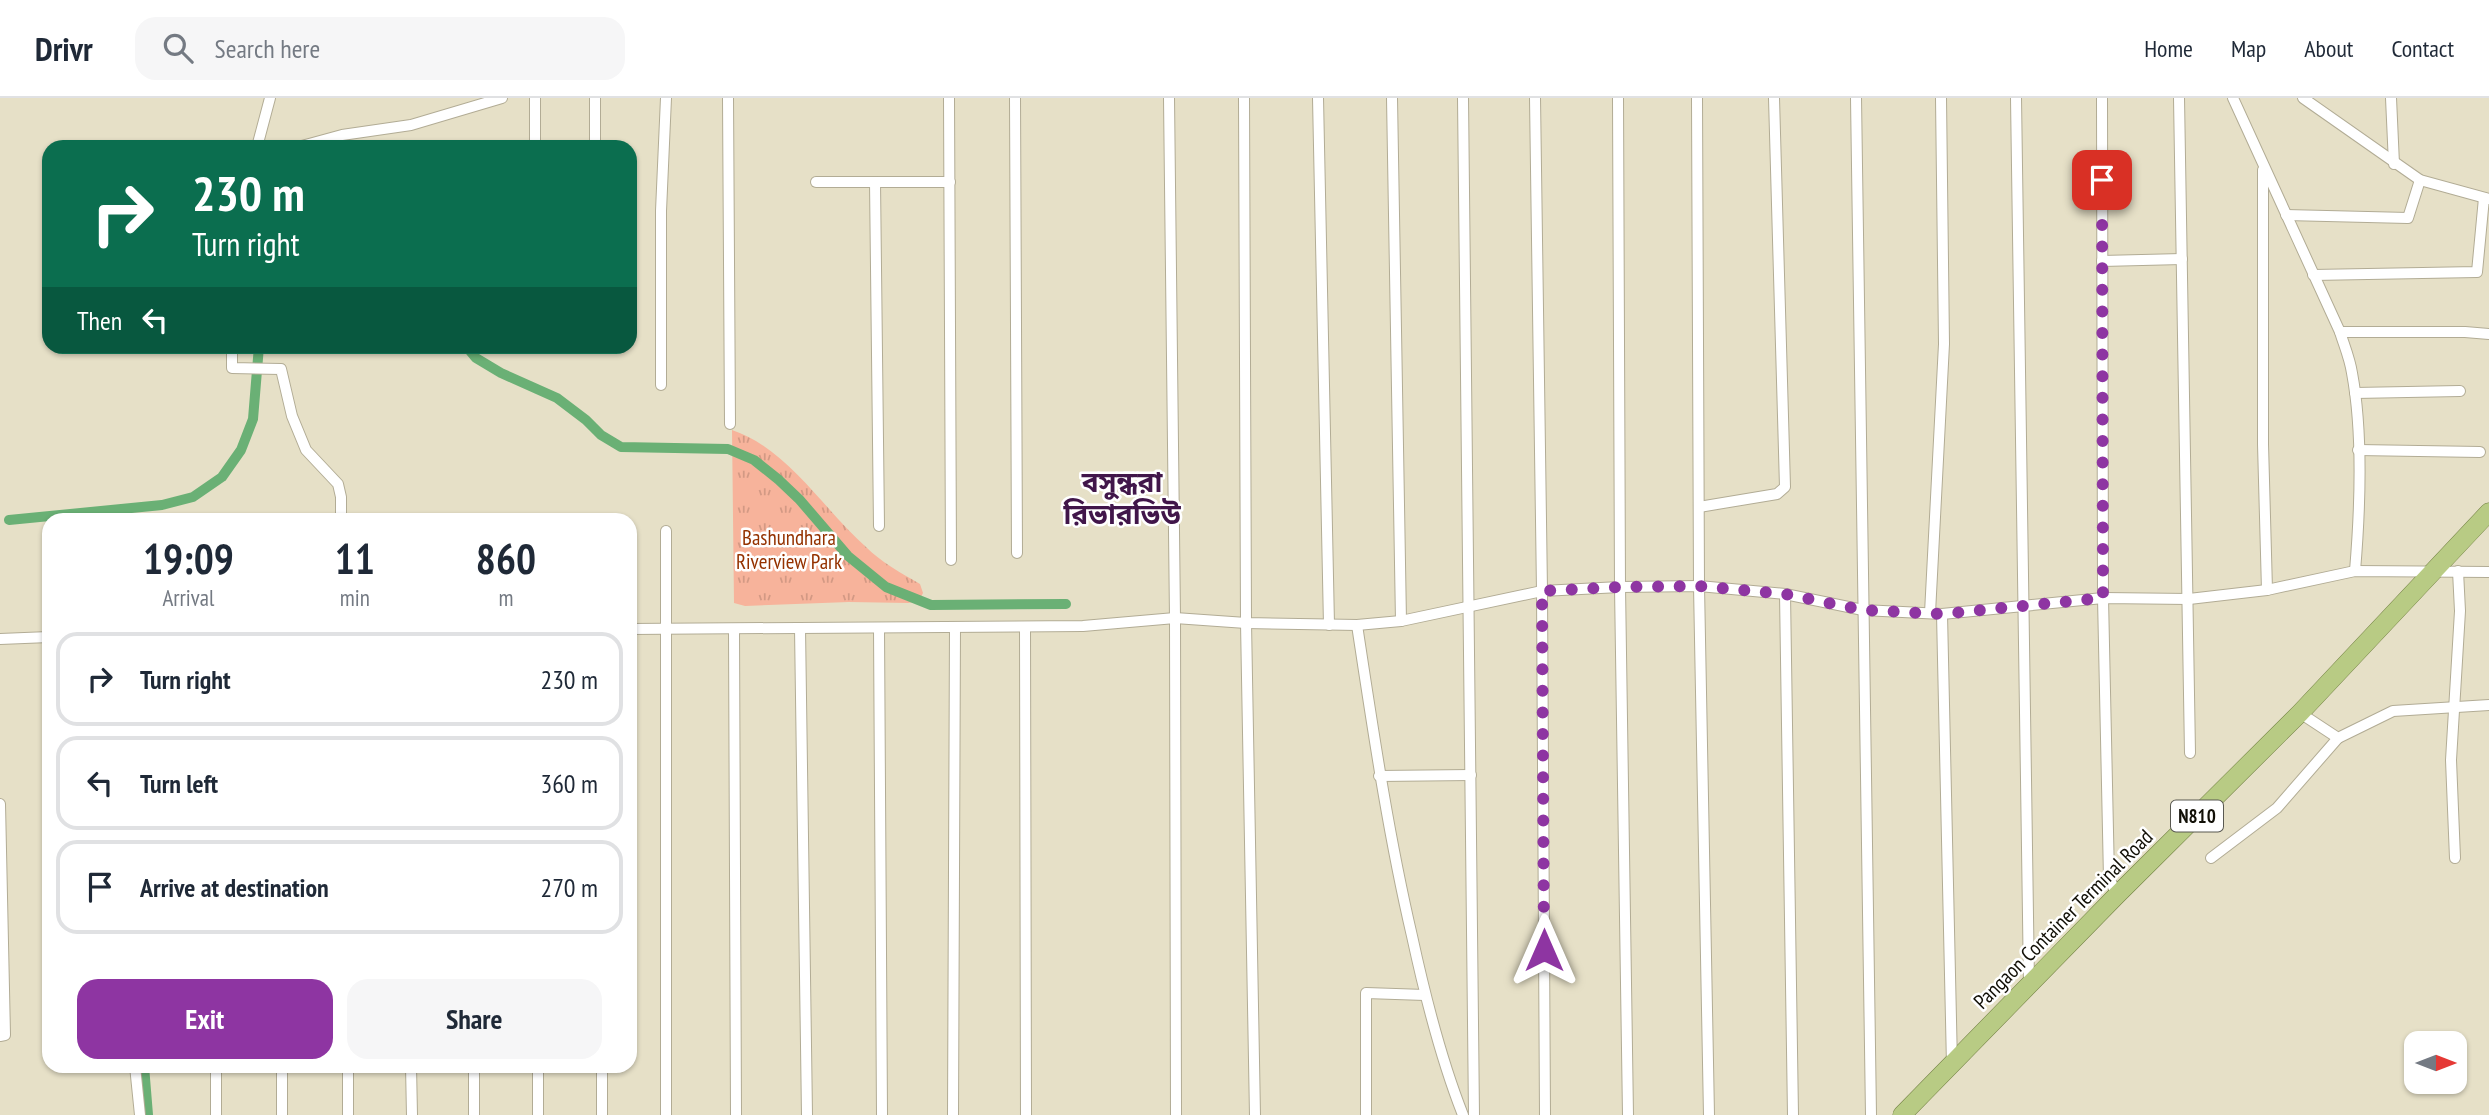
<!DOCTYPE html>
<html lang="en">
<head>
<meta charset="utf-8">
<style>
  body { margin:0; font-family:"PT Sans Narrow","Noto Sans Bengali",sans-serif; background:#f6f6f7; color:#1f2937; height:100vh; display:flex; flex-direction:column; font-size:26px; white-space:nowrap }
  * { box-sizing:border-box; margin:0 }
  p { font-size:23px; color:#747a83 }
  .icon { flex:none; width:38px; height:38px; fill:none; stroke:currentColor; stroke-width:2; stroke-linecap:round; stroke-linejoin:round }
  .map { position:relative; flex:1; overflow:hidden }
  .panel { position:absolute; left:42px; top:415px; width:595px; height:560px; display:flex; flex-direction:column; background:#fff; border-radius:21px; box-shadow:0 2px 5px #0004 }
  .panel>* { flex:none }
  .banner { position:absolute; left:42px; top:42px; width:595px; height:214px; border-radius:21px; box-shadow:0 2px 5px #0004; background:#0b6e4f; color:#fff; overflow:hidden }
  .needle { width:46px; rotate:90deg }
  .buttons { position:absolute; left:2404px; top:933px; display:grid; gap:14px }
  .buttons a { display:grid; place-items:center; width:63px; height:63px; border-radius:14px; background:#fff; box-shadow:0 2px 5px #0004; font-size:35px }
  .pin { position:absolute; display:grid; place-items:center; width:60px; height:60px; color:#fff; margin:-30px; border-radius:14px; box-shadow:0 4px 10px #0006 }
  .me { position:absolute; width:77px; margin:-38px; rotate:0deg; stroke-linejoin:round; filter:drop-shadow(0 0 5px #0008) }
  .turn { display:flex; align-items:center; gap:24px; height:147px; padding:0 35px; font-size:32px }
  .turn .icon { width:91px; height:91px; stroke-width:2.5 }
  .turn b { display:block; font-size:49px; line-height:60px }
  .then { display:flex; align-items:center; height:66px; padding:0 35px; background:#0003; gap:14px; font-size:26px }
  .eta { display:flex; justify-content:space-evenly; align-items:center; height:119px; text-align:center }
  .eta b { font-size:42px; font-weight:700; line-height:49px }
  .action { display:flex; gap:14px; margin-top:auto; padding:14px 35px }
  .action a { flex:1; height:80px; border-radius:21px; background:#8e35a2; color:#fff; font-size:28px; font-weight:700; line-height:80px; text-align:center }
  .action a+a { background:#f6f6f7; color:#1f2937 }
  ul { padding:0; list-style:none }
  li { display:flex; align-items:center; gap:21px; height:94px; margin:0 14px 10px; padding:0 21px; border:4px solid #e0e1e3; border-radius:21px }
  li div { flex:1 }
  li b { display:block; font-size:26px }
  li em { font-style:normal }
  header { display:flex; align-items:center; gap:42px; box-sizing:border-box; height:98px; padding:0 35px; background:#fff; border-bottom:2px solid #e0e1e3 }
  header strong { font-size:33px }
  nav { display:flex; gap:38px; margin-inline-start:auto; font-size:24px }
  .search { width:490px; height:63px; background:#f6f6f7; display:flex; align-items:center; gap:18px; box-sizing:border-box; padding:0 24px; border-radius:21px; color:#747a83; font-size:26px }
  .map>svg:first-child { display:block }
</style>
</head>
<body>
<header>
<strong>Drivr</strong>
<div class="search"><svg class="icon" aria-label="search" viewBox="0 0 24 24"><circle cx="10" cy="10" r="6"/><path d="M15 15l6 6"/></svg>Search here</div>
<nav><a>Home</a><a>Map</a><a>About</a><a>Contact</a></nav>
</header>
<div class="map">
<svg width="2489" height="1017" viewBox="0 0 2489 1017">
  <defs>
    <pattern id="grass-tufts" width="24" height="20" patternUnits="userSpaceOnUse" patternTransform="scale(1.75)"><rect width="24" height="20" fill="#f7b39b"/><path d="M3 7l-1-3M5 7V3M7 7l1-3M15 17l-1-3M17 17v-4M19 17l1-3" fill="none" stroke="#d39984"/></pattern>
  </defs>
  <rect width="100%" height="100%" fill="#e6e0c7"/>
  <!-- grass -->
  <path fill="url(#grass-tufts)" d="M732,332C787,350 824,412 866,449C881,464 901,475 920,486L923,495L919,503L908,505L849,504L745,508L734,505Z"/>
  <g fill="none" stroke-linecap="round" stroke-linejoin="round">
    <!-- canal -->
    <g stroke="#6ab075" stroke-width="10">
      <polyline points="466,248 476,260 501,275 557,300 586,322 601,337 621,349 728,351 754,362 779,382 799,401 848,458 886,489 931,507 1066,506"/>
      <polyline points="9,422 162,407 193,399 222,379 241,352 253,321 259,248"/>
      <polyline points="144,968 148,1017"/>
    </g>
    <defs>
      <g id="minor">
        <polyline points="595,0 595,49"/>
        <polyline points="728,0 730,326"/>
        <polyline points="949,0 951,462"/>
        <polyline points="1015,0 1017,455"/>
        <polyline points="1169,0 1175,520 1176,1017"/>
        <polyline points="1244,0 1246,525 1255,1017"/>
        <polyline points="1318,0 1329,527"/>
        <polyline points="1392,0 1401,523"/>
        <polyline points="1463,0 1474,1017"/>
        <polyline points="1535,0 1542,493 1545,1017"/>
        <polyline points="1618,0 1620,489 1628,1017"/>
        <polyline points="1697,0 1699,488 1709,1017"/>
        <polyline points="1856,0 1871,1017"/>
        <polyline points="2016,0 2029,886"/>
        <polyline points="2102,0 2103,500 2109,780 2117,797"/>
        <polyline points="2179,0 2190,655"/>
        <path d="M2233,0L2340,234C2344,247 2350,261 2352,275C2363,334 2360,413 2355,473"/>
        <polyline points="2303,0 2420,82 2489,101"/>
        <polyline points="2391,0 2394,66"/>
        <polyline points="257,49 270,0"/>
        <polyline points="298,49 342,37 411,27 502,0"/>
        <polyline points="535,49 535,0"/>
        <polyline points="2263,72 2263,346 2267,492"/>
        <polyline points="816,84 950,84"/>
        <polyline points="875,84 879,428"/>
        <polyline points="2286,117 2408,120 2420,82"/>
        <polyline points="2102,163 2182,161"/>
        <polyline points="2313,177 2477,174 2484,100"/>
        <polyline points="2340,234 2465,234 2489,236"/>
        <polyline points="232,248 232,270 281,271 292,318 306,352 338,386 341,399 341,422"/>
        <polyline points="661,287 661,113 666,0"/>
        <polyline points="2355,295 2460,293"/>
        <polyline points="2358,352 2480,354"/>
        <polyline points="1699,409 1777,396 1785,389 1774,0"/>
        <polyline points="666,433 666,1017"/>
        <polyline points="1785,496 1793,1017"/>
        <polyline points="1930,515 1944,246 1941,0"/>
        <polyline points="1942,516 1952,967"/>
        <path d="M1357,527C1373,632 1388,735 1412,838C1425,898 1440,959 1463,1017"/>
        <polyline points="1025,529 1026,1017"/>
        <polyline points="800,530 807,1017"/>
        <polyline points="879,530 882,1017"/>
        <polyline points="630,531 1083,528 1175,520 1246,525 1357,527 1401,523 1542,493 1620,489 1699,488 1785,496 1863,512 1942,516 2103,500 2189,501 2267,492 2355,473 2489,474"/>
        <polyline points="734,531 736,1017"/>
        <polyline points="0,541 49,539"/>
        <polyline points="2300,615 2338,640 2393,613 2489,607"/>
        <polyline points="1379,678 1471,677"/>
        <polyline points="0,706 5,937 0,938"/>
        <polyline points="2211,760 2277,710 2338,640"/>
        <polyline points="2455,760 2451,662 2460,513 2458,473"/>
        <polyline points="135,968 140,1017"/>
        <polyline points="216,968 216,1017"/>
        <polyline points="282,968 282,1017"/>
        <polyline points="348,968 348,1017"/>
        <polyline points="411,968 412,1017"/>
        <polyline points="474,968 474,1017"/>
        <polyline points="538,968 538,1017"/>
        <polyline points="602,968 602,1017"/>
        <polyline points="953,1017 955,529"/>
        <polyline points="1366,1017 1366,895 1425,897"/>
      </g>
      <polyline id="trunk" points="1902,1017 2117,797 2300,615 2489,414"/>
    </defs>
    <!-- minor casing -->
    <use href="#minor" stroke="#b2ac95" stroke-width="12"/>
    <!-- trunk casing -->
    <use href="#trunk" stroke="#738145" stroke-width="19"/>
    <!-- minor -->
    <use href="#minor" stroke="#fff" stroke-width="10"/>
    <!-- trunk -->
    <use href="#trunk" stroke="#b8cb84" stroke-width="18"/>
  </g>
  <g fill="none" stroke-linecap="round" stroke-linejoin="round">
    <!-- route -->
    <polyline stroke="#8e35a2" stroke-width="12" stroke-dasharray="0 21.6" points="1544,852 1542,493 1620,489 1699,488 1785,496 1863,512 1942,516 2103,500 2102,82"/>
  </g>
  <g text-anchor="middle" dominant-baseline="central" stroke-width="5" stroke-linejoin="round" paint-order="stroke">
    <!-- shield labels -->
    <rect fill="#fff" stroke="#595851" stroke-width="2" x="2171" y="702.5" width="52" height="31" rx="5"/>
    <g font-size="19" font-weight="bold" fill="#121007">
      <text x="2197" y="718">N810</text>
    </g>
    <!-- park labels -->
    <g font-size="21" fill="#943200" stroke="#fff">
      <text x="789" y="439">Bashundhara<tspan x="789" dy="24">Riverview Park</tspan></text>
    </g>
    <!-- street labels -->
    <g font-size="21" fill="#121007" stroke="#fff">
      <text transform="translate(2063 821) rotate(-45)">Pangaon Container Terminal Road</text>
    </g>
    <!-- district labels -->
    <g font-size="28" font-weight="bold" fill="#41164a" stroke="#fff">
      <text x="1122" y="383">বসুন্ধরা<tspan x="1122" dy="32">রিভারভিউ</tspan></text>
    </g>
  </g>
</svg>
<div class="buttons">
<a><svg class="needle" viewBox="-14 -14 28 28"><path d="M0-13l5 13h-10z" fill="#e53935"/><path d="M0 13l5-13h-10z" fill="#747a83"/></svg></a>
</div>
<div class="pin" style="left:2102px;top:82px;background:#d93025"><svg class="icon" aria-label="arrive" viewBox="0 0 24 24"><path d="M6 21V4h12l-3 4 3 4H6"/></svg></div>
<svg class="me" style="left:1544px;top:852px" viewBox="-20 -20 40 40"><path d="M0-17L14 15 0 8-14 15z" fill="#8e35a2" stroke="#fff" stroke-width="4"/></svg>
<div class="banner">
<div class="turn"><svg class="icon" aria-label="right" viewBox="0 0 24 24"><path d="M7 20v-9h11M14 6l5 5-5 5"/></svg><div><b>230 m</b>Turn right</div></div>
<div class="then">Then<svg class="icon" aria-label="left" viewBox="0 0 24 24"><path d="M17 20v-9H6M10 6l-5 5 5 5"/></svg></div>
</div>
<section class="panel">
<div class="eta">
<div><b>19:09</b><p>Arrival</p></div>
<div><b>11</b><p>min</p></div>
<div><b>860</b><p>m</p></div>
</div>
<ul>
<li><svg class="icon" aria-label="right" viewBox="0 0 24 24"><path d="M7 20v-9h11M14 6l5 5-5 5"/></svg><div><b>Turn right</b></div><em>230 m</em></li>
<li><svg class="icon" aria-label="left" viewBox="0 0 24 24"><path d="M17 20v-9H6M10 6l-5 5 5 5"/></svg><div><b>Turn left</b></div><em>360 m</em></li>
<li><svg class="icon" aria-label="arrive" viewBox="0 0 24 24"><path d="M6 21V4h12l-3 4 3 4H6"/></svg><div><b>Arrive at destination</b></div><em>270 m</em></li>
</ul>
<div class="action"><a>Exit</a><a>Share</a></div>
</section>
</div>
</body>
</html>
